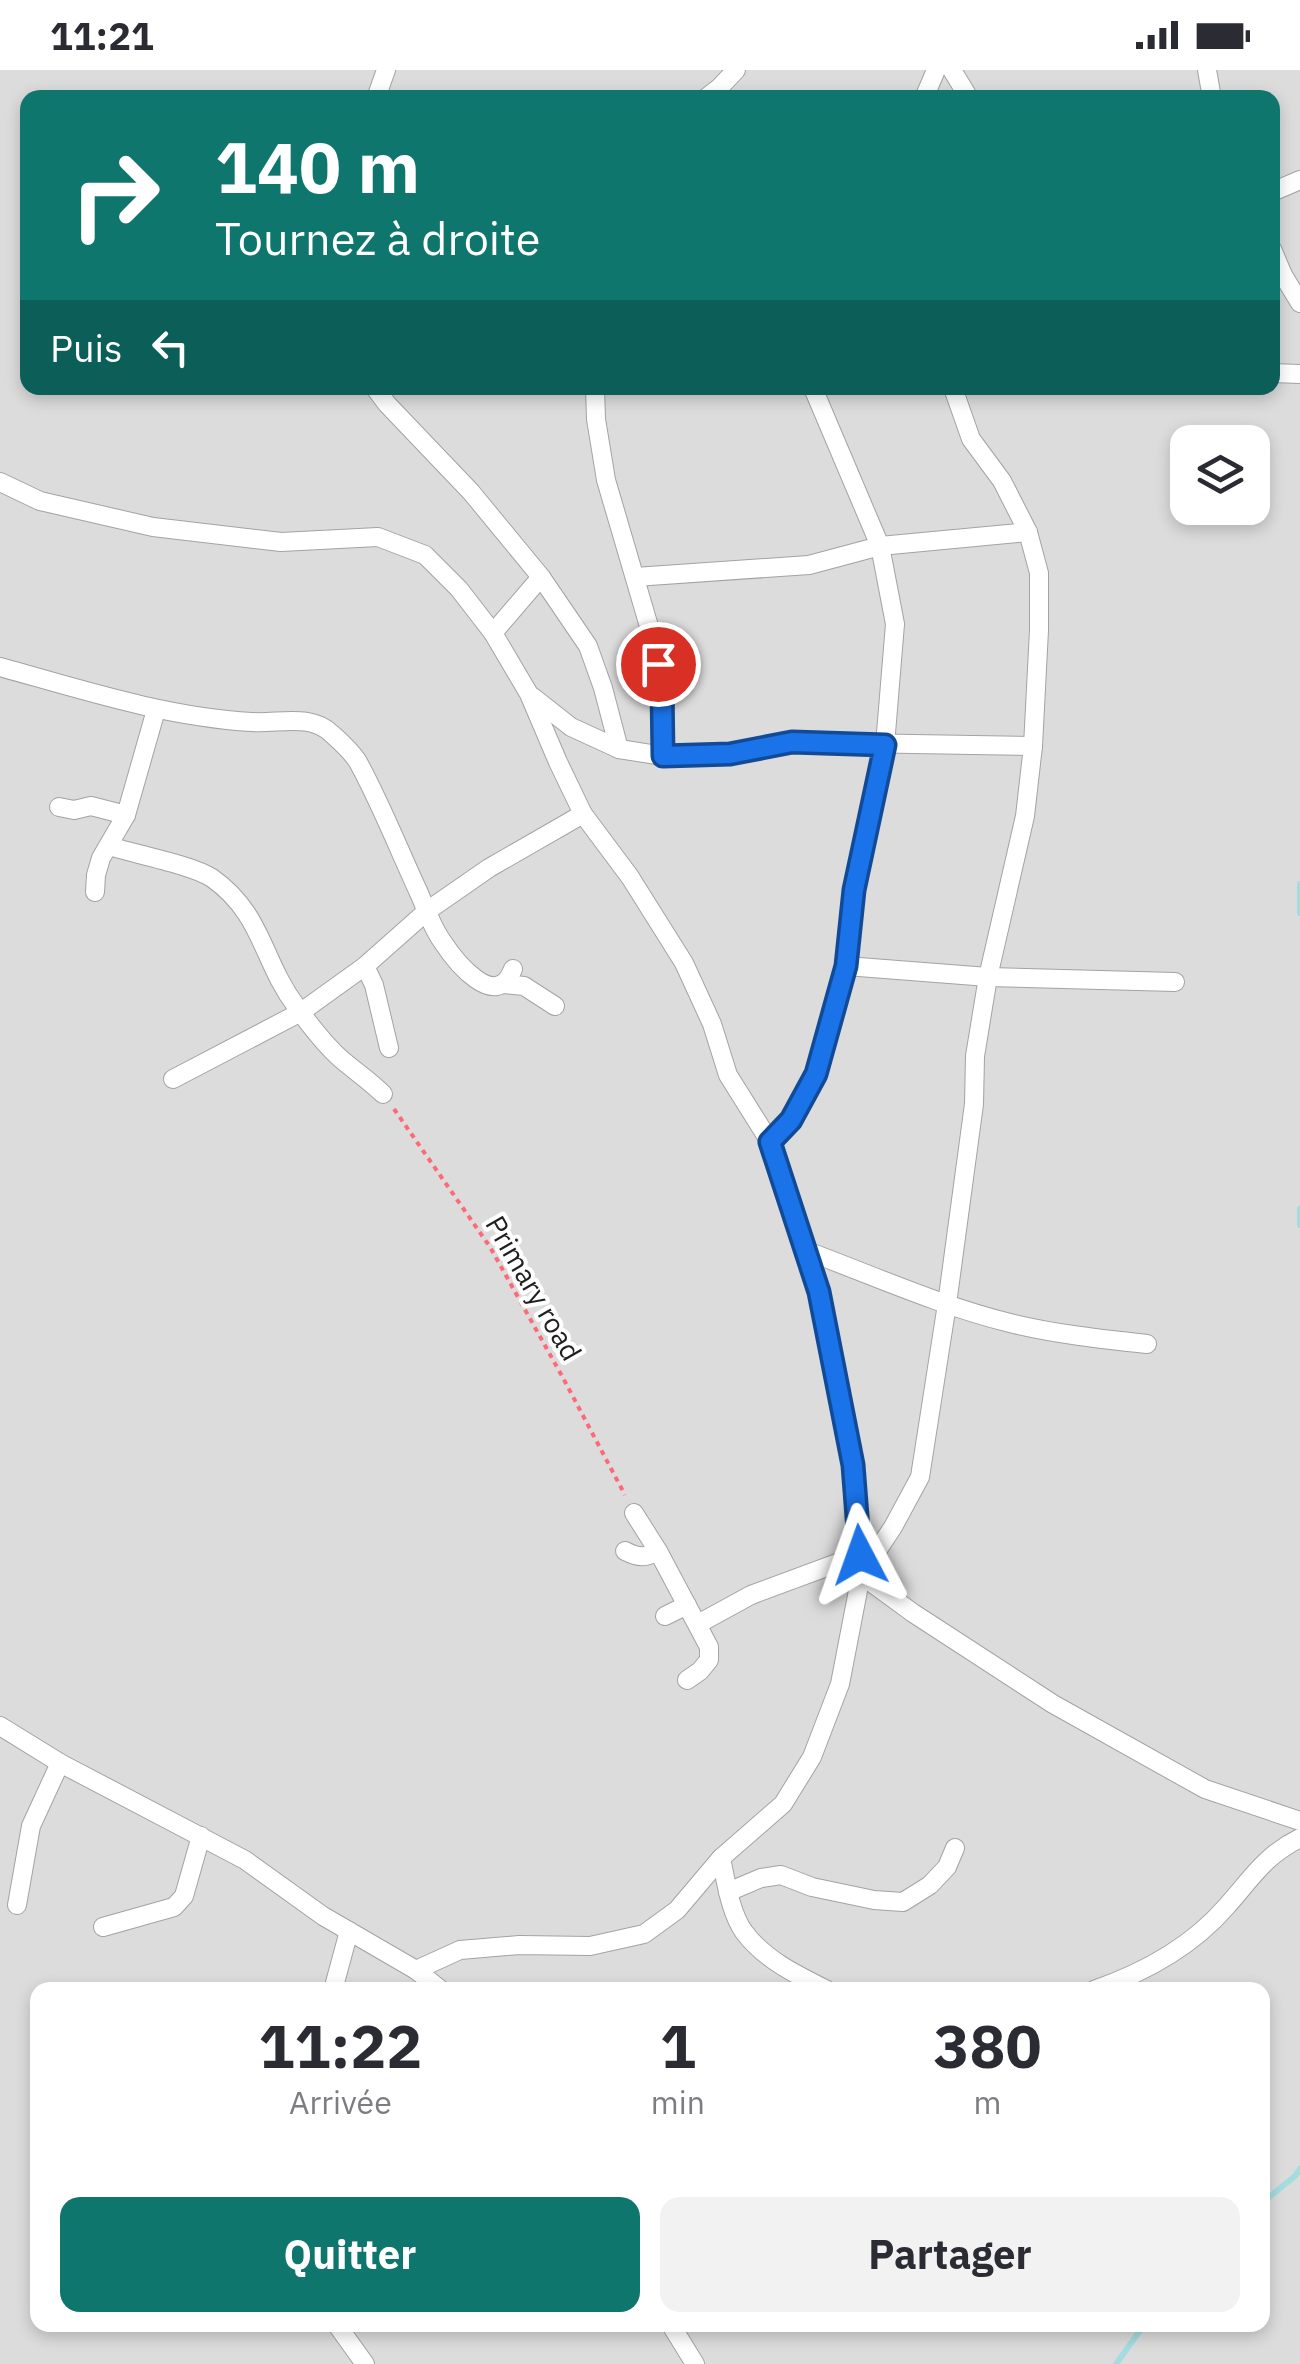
<!DOCTYPE html>
<html lang="fr">
<head>
<meta charset="utf-8">
<style>
  body { margin:0; font-family:"IBM Plex Sans",sans-serif; background:#f2f2f3; color:#2b2b33; height:100vh; display:flex; flex-direction:column; font-size:38px; white-space:nowrap }
  * { box-sizing:border-box; margin:0 }
  p { font-size:32px; color:#7c7c81 }
  .icon { flex:none; width:55px; height:55px; fill:none; stroke:currentColor; stroke-width:2; stroke-linecap:round; stroke-linejoin:round }
  .map { position:relative; flex:1; overflow:hidden }
  .sheet { position:absolute; left:30px; top:1912px; width:1240px; height:350px; display:flex; flex-direction:column; background:#fff; border-radius:20px; box-shadow:0 5px 15px #0003 }
  .sheet>* { flex:none }
  .guide { position:absolute; left:20px; top:20px; width:1260px; height:305px; border-radius:20px; box-shadow:0 5px 15px #0003; background:#0f766e; color:#fff; overflow:hidden }
  .controls { position:absolute; left:1170px; top:355px; display:grid; gap:20px }
  .controls a { display:grid; place-items:center; width:100px; height:100px; border-radius:20px; background:#fff; box-shadow:0 5px 15px #0003; font-size:50px }
  .pin { position:absolute; display:grid; place-items:center; width:85px; height:85px; color:#fff; margin:-42px; border:5px solid #fff; border-radius:50%; box-shadow:0 2px 10px #0007 }
  .me { position:absolute; width:110px; margin:-55px; rotate:356deg; stroke-linejoin:round; filter:drop-shadow(0 0 8px #0008) }
  .turn { display:flex; align-items:center; gap:35px; height:210px; padding:0 30px; font-size:45px }
  .turn .icon { width:130px; height:130px; stroke-width:2.5 }
  .turn b { display:block; font-size:70px; line-height:85px }
  .then { display:flex; align-items:center; height:95px; padding:0 30px; background:#0003; gap:20px; font-size:38px }
  .eta { display:flex; justify-content:space-evenly; align-items:center; height:170px; text-align:center }
  .eta b { font-size:60px; font-weight:700; line-height:70px }
  .cta { display:flex; gap:20px; margin-top:auto; padding:20px 30px }
  .cta a { flex:1; height:115px; border-radius:20px; background:#0f766e; color:#fff; font-size:40px; font-weight:700; line-height:115px; text-align:center }
  .cta a+a { background:#f2f2f3; color:#2b2b33 }
  .status { display:flex; justify-content:space-between; align-items:center; height:70px; padding:0 50px; background:#fff; direction:ltr }
  .status svg { height:28px; fill:currentColor }
  .map>svg:first-child { display:block }
</style>
</head>
<body>
<div class="status"><b>11:21</b><svg viewBox="0 0 49 12"><path d="M0 12V9h3v3zM5 12V6h3v6zM10 12V3h3v9zM15 12V0h3v12zM26 1h20v11H26zM47 4h2v5h-2z"/></svg></div>
<div class="map">
<svg width="1300" height="2294" viewBox="0 0 1300 2294">
  <rect width="100%" height="100%" fill="#f0eae5"/>
  <!-- residential -->
  <path fill="#dddcdc" fill-rule="evenodd" d="M0,0H1300V2294H0ZM28,28H1272V318H28ZM1188,372H1252V438H1188ZM38,1920H1262V2255H38Z"/>
  <g fill="none" stroke-linecap="round" stroke-linejoin="round">
    <!-- stream -->
    <g stroke="#a5dddf" stroke-width="6">
      <polyline points="1300,814 1300,843"/>
      <polyline points="1300,1139 1300,1155"/>
      <polyline points="1262,2133 1295,2106 1300,2099"/>
      <polyline points="1116,2294 1144,2255"/>
    </g>
    <defs>
      <g id="street">
        <polyline points="952,0 969,28"/>
        <polyline points="1207,0 1212,28"/>
        <polyline points="376,28 386,0"/>
        <polyline points="706,28 719,18 736,0"/>
        <polyline points="924,28 936,0"/>
        <polyline points="1272,122 1300,110"/>
        <polyline points="1272,179 1283,205 1300,233"/>
        <polyline points="1272,303 1300,304"/>
        <polyline points="375,318 387,334 471,422 541,507 588,576 603,618 619,679"/>
        <polyline points="595,318 596,349 606,410 653,570 663,618 663,686"/>
        <polyline points="953,318 971,369 1002,411 1028,462 1039,503 1039,560 1033,676 1025,746 988,907 975,986 974,1034 947,1234 920,1407 893,1457 861,1505 913,1543 1053,1634 1205,1719 1300,1751"/>
        <polyline points="0,412 40,431 153,457 281,472 378,467 425,485 459,519 493,563 529,624 558,692 583,744 630,807 684,893 712,954 728,1005 770,1072 819,1222 853,1395 861,1505 840,1614 812,1687 783,1734 721,1788 677,1840 644,1864 590,1876 519,1875 460,1880 416,1900"/>
        <polyline points="635,507 809,495 880,476 1028,462"/>
        <polyline points="493,563 541,507"/>
        <path d="M0,597C83,620 166,647 252,652C279,654 310,643 332,664C341,672 352,682 358,692C381,734 399,780 419,823C426,839 432,857 442,871C455,891 496,943 513,899"/>
        <polyline points="533,627 571,657 619,679 663,686 731,684 793,672 1033,676"/>
        <polyline points="59,737 74,740 91,736 126,745"/>
        <path d="M109,776C135,784 192,795 212,808C263,844 262,891 296,936C309,954 325,975 341,989C355,1001 370,1011 383,1024"/>
        <polyline points="95,822 96,805 101,788 126,745 156,640"/>
        <polyline points="365,896 374,915 389,978"/>
        <polyline points="846,896 988,907 1175,912"/>
        <polyline points="504,914 524,916 555,936"/>
        <polyline points="173,1009 301,942 365,896 427,841 489,798 583,744"/>
        <polyline points="770,1072 791,1050 816,1004 846,896 854,821 885,675 895,554 880,476 813,318"/>
        <path d="M807,1181C874,1206 941,1236 1010,1253C1055,1264 1101,1269 1147,1274"/>
        <polyline points="634,1443 658,1481 709,1577 709,1590 700,1601 687,1610"/>
        <path d="M625,1481C639,1488 645,1488 658,1481"/>
        <polyline points="665,1546 687,1535"/>
        <polyline points="698,1554 751,1525 859,1485"/>
        <polyline points="0,1656 60,1693 245,1790 323,1846 416,1900 441,1920"/>
        <path d="M721,1788C726,1811 730,1842 744,1862C765,1890 797,1905 827,1920"/>
        <polyline points="728,1822 761,1808 781,1805 812,1817 874,1830 903,1832 930,1815 947,1797 955,1778"/>
        <polyline points="17,1835 31,1756 60,1693"/>
        <polyline points="103,1857 174,1837 184,1826 201,1766"/>
        <polyline points="333,1920 349,1861"/>
        <path d="M1094,1920C1143,1903 1192,1876 1226,1837C1252,1808 1264,1786 1300,1768"/>
        <polyline points="337,2255 365,2294"/>
        <polyline points="671,2255 695,2294"/>
      </g>
    </defs>
    <!-- street casing -->
    <use href="#street" stroke="#a3a3a3" stroke-width="20"/>
    <!-- path -->
    <polyline stroke="#fd6976" stroke-width="4" stroke-dasharray="5 5" stroke-linecap="butt" points="394,1039 490,1177 562,1306 625,1425"/>
    <!-- street -->
    <use href="#street" stroke="#fff" stroke-width="18"/>
  </g>
  <g fill="none" stroke-linecap="round" stroke-linejoin="round">
    <defs>
      <polyline id="route" points="658,594 662,618 663,686 730,684 792,672 885,675 854,820 846,896 816,1004 791,1050 770,1072 819,1222 853,1395 860,1485"/>
    </defs>
    <!-- route casing -->
    <use href="#route" stroke="#114b97" stroke-width="25"/>
    <!-- route -->
    <use href="#route" stroke="#1a73e8" stroke-width="18"/>
  </g>
  <g text-anchor="middle" dominant-baseline="central" stroke-width="8" stroke-linejoin="round" paint-order="stroke">
    <!-- street labels -->
    <g font-size="28" fill="#1f1f1f" stroke="#fff">
      <text transform="translate(534 1218) rotate(60)">Primary road</text>
    </g>
  </g>
</svg>
<div class="controls">
<a><svg class="icon" aria-label="layers" viewBox="0 0 24 24"><path d="M12 4l9 5-9 5-9-5zM3 14l9 5 9-5"/></svg></a>
</div>
<div class="pin" style="left:658px;top:594px;background:#d93025"><svg class="icon" aria-label="arrive" viewBox="0 0 24 24"><path d="M6 21V4h12l-3 4 3 4H6"/></svg></div>
<svg class="me" style="left:860px;top:1485px" viewBox="-20 -20 40 40"><path d="M0-17L14 15 0 8-14 15z" fill="#1a73e8" stroke="#fff" stroke-width="4"/></svg>
<div class="guide">
<div class="turn"><svg class="icon" aria-label="right" viewBox="0 0 24 24"><path d="M7 20v-9h11M14 6l5 5-5 5"/></svg><div><b>140 m</b>Tournez à droite</div></div>
<div class="then">Puis<svg class="icon" aria-label="left" viewBox="0 0 24 24"><path d="M17 20v-9H6M10 6l-5 5 5 5"/></svg></div>
</div>
<section class="sheet">
<div class="eta">
<div><b>11:22</b><p>Arrivée</p></div>
<div><b>1</b><p>min</p></div>
<div><b>380</b><p>m</p></div>
</div>
<div class="cta"><a>Quitter</a><a>Partager</a></div>
</section>
</div>
</body>
</html>
